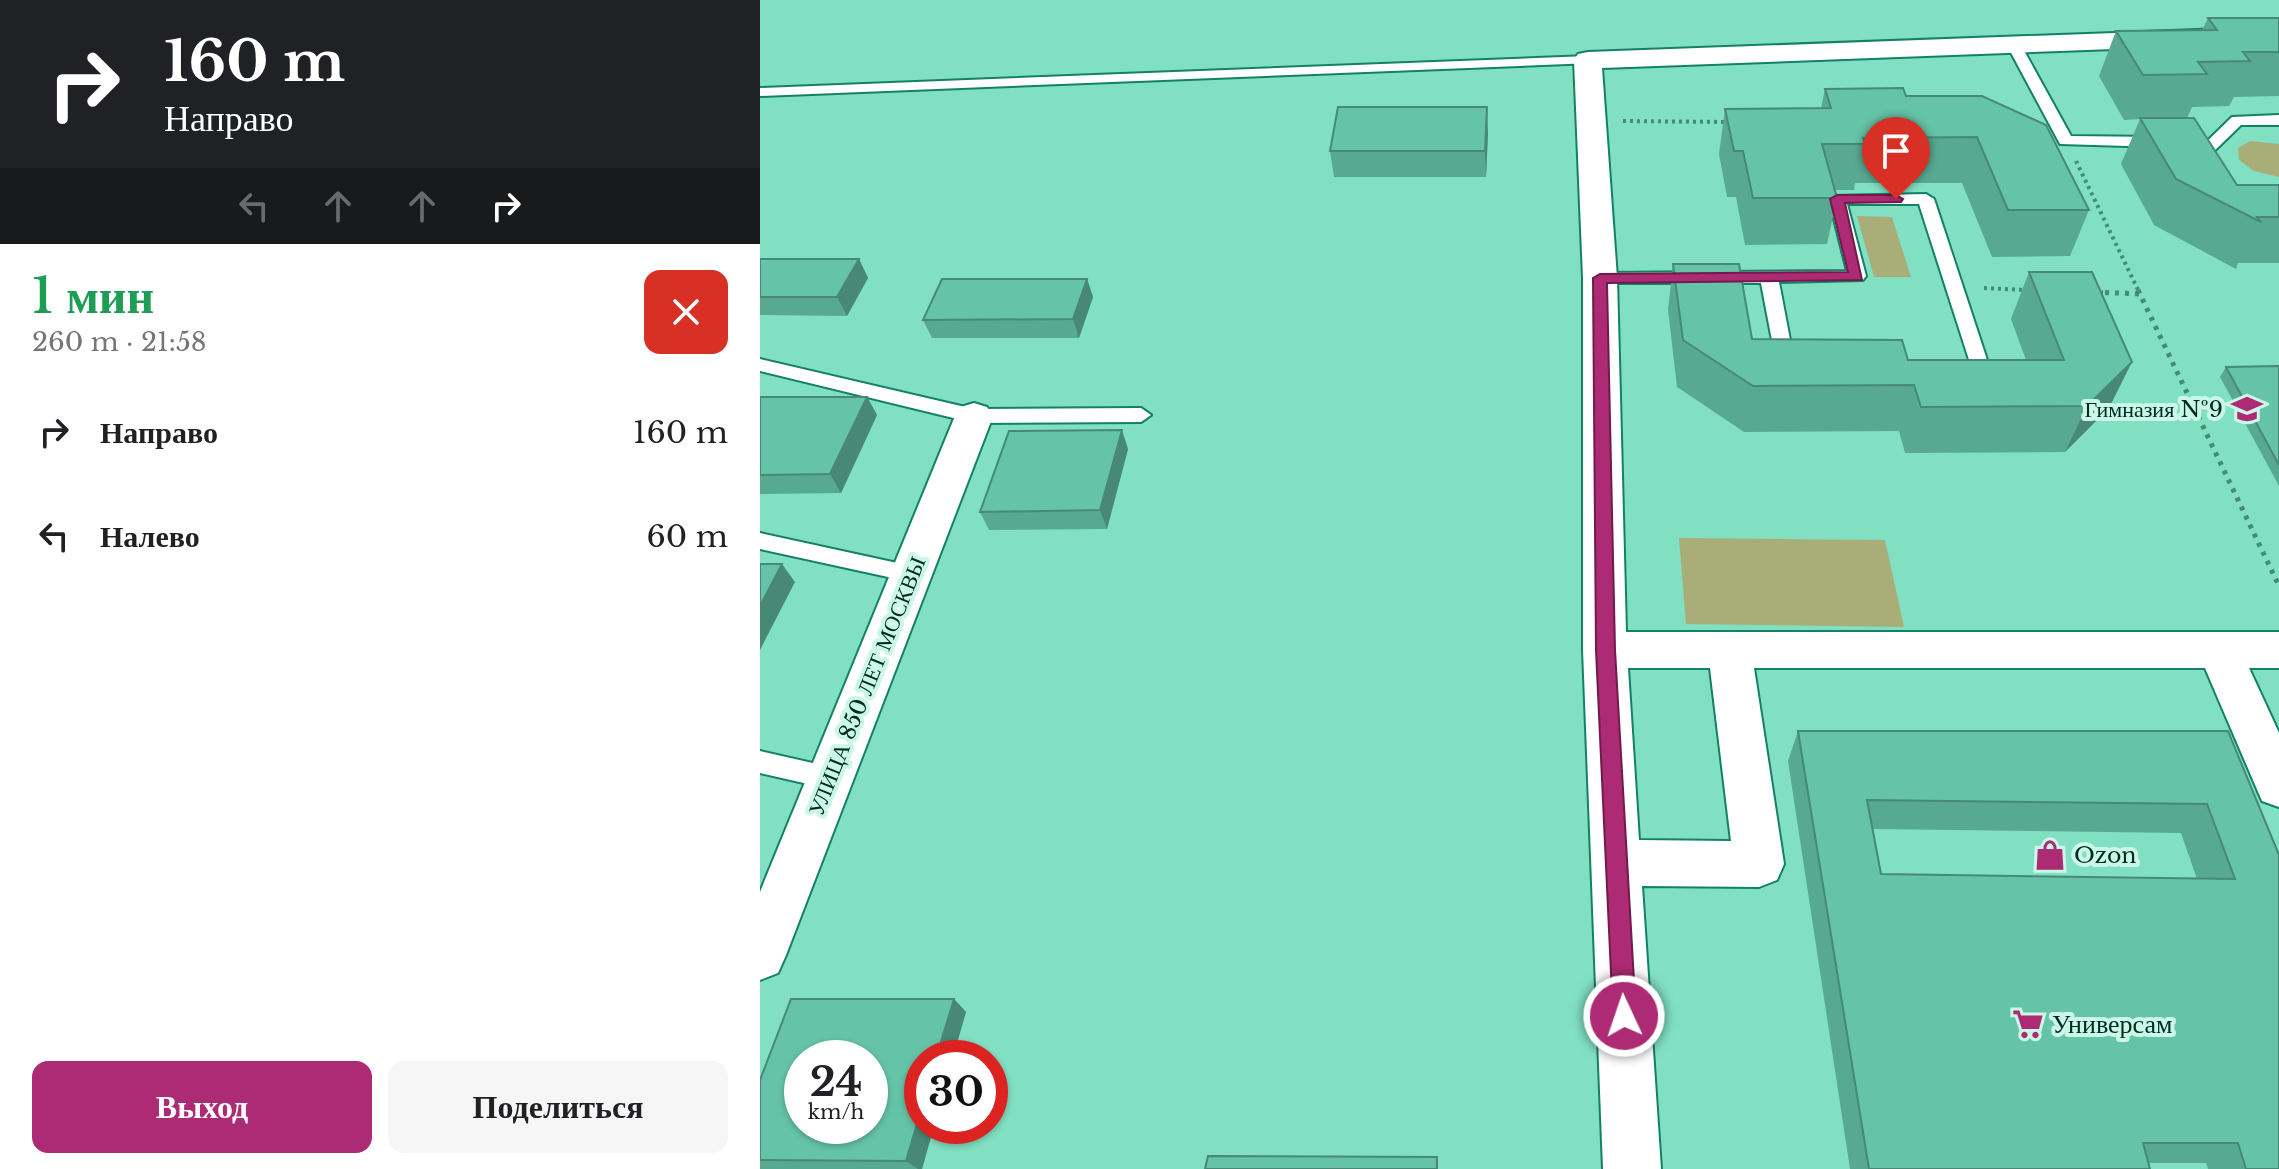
<!DOCTYPE html>
<html lang="ru">
<head>
<meta charset="utf-8">
<style>
  body { margin:0; font-family:"Libre Baskerville",serif; background:#f6f6f6; color:#202124; height:100vh; display:flex; flex-direction:column; font-size:30px; white-space:nowrap }
  * { box-sizing:border-box; margin:0 }
  p { font-size:26px; color:#757577 }
  .icon { flex:none; width:44px; height:44px; fill:none; stroke:currentColor; stroke-width:2; stroke-linecap:round; stroke-linejoin:round }
  .map { position:relative; flex:1; overflow:hidden }
  .panel { display:flex; flex-direction:column; background:#fff; width:760px }
  .panel>* { flex:none }
  .banner { background:#202124; color:#fff; overflow:hidden }
  .speed { position:absolute; left:24px; top:1040px; display:flex; gap:16px; font-size:40px; font-weight:700; text-align:center }
  .speed>* { display:grid; place-content:center; width:104px; height:104px; border-radius:50%; background:#fff; box-shadow:0 2px 6px #0004; line-height:1 }
  .speed small { font-size:20px; font-weight:400 }
  .speed .limit { border:12px solid #d22; background:#fff; color:#111 }
  .pin { position:absolute; display:grid; place-items:center; width:68px; height:68px; color:#fff; margin:-82px -34px; border-radius:50% 50% 50% 0; rotate:-45deg; box-shadow:0 0 8px #0007 }
  .pin .icon { rotate:45deg }
  .me { position:absolute; width:88px; margin:-44px; rotate:357deg; stroke-linejoin:round; filter:drop-shadow(0 0 6px #0008) }
  .turn { display:flex; align-items:center; gap:28px; height:168px; padding:0 32px; font-size:36px }
  .turn .icon { width:104px; height:104px; stroke-width:2.5 }
  .turn b { display:block; font-size:56px; line-height:68px }
  .lanes { display:flex; align-items:center; height:76px; padding:0 32px; background:#0003; justify-content:center; gap:40px; direction:ltr }
  .lanes .off { opacity:.35 }
  .round { display:grid; place-items:center; flex:none; width:84px; height:84px; border-radius:16px; background:#f6f6f6 }
  .head { display:flex; align-items:center; justify-content:space-between; height:136px; padding:0 32px }
  h1 { font-size:48px; font-weight:600; line-height:60px; color:#1e9e55 }
  .button { display:flex; gap:16px; margin-top:auto; padding:16px 32px }
  .button a { flex:1; height:92px; border-radius:16px; background:#ad2a74; color:#fff; font-size:32px; font-weight:600; line-height:92px; text-align:center }
  .button a+a { background:#f6f6f6; color:#202124 }
  ul { padding:0; list-style:none }
  li { display:flex; align-items:center; gap:24px; height:104px; padding:0 32px }
  li div { flex:1 }
  li b { display:block; font-size:30px }
  li em { font-style:normal }
  main { display:flex; flex:1; min-height:0 }
  .map>svg:first-child { display:block }
</style>
</head>
<body>
<main>
<section class="panel">
<div class="banner">
<div class="turn"><svg class="icon" aria-label="right" viewBox="0 0 24 24"><path d="M7 20v-9h11M14 6l5 5-5 5"/></svg><div><b>160 m</b>Направо</div></div>
<div class="lanes"><svg class="icon off" aria-label="left" viewBox="0 0 24 24"><path d="M17 20v-9H6M10 6l-5 5 5 5"/></svg><svg class="icon off" aria-label="ahead" viewBox="0 0 24 24"><path d="M12 20V5M6 11l6-6 6 6"/></svg><svg class="icon off" aria-label="ahead" viewBox="0 0 24 24"><path d="M12 20V5M6 11l6-6 6 6"/></svg><svg class="icon" aria-label="right" viewBox="0 0 24 24"><path d="M7 20v-9h11M14 6l5 5-5 5"/></svg></div>
</div>
<div class="head"><div><h1>1 мин</h1><p>260 m · 21:58</p></div><a class="round" style="background:#d93025;color:#fff"><svg class="icon" aria-label="close" viewBox="0 0 24 24"><path d="M6 6l12 12M18 6L6 18"/></svg></a></div>
<ul>
<li><svg class="icon" aria-label="right" viewBox="0 0 24 24"><path d="M7 20v-9h11M14 6l5 5-5 5"/></svg><div><b>Направо</b></div><em>160 m</em></li>
<li><svg class="icon" aria-label="left" viewBox="0 0 24 24"><path d="M17 20v-9H6M10 6l-5 5 5 5"/></svg><div><b>Налево</b></div><em>60 m</em></li>
</ul>
<div class="button"><a>Выход</a><a>Поделиться</a></div>
</section>
<div class="map">
<svg width="1519" height="1169" viewBox="0 0 1519 1169">
  <rect width="100%" height="100%" fill="#81e0c2"/>
  <!-- green -->
  <g fill="#a9ad78">
    <polygon points="1490,141 1519,144 1519,177 1494,171 1479,160 1478,148"/>
    <polygon points="1097,216 1132,217 1151,277 1114,277"/>
    <polygon points="919,538 1125,540 1144,627 926,624"/>
  </g>
  <g fill="none" stroke-linecap="round" stroke-linejoin="round">
    <defs>
      <g id="service">
        <polygon points="1255,43 1262,47 1311,136 1400,137 1408,142 1400,147 1300,144 1248,47"/>
        <polygon points="828,56 833,57 833,63 0,96 0,88"/>
        <polygon points="1519,115 1519,125 1481,125 1451,154 1437,151 1472,117"/>
        <path d="M1166,194L1174,199L1231,372L1229,376L1206,378L1197,372L1199,368L1211,366L1159,204H1087L1106,276L1103,280L1019,282L1031,345L1047,347L1049,351C1042,360 1021,360 1014,351L1001,283H840L831,278L840,273L1087,271L1069,199L1071,196Z"/>
        <polygon points="0,359 214,409 381,408 391,415 381,422 214,423 0,371"/>
        <polygon points="0,533 151,566 159,568 162,574 159,580 151,582 0,549"/>
        <polygon points="0,751 70,767 79,770 82,778 79,786 70,789 0,773"/>
      </g>
      <g id="minor">
        <path d="M1519,27V43L842,68L857,278L866,632H1519V668H1489L1519,733V807L1502,801L1445,668H994L1024,864L1017,880L999,887L882,886L901,1169H843L823,650V278L814,60L818,54L828,52ZM868,668H950L971,841L879,840Z"/>
        <polygon points="214,403 227,407 233,416 26,955 18,973 0,980 0,892 195,416 201,407"/>
      </g>
    </defs>
    <!-- service casing -->
    <use href="#service" stroke="#128166" stroke-width="4"/>
    <!-- minor casing -->
    <use href="#minor" stroke="#128166" stroke-width="4"/>
    <!-- path-far1 -->
    <g stroke="#448a75" stroke-width="4" stroke-dasharray="3 4" stroke-linecap="butt">
      <polyline points="863,121 969,122"/>
      <polyline points="1316,161 1379,292"/>
      <polyline points="1224,288 1266,290"/>
      <polyline points="1335,292 1343,292"/>
    </g>
    <!-- path -->
    <g stroke="#448a75" stroke-width="5" stroke-dasharray="4 6" stroke-linecap="butt">
      <polyline points="1378,290 1519,586"/>
      <polyline points="1335,292 1379,294"/>
    </g>
    <!-- service -->
    <use href="#service" fill="#fff" fill-rule="evenodd"/>
    <!-- minor -->
    <use href="#minor" fill="#fff" fill-rule="evenodd"/>
  </g>
  <!-- wall -->
  <g fill="#57a990" fill-rule="evenodd">
    <polygon points="1448,18 1519,18 1519,96 1474,97 1469,106 1432,107 1427,118 1477,185 1519,185 1519,263 1478,263 1476,269 1394,225 1361,164 1380,119 1364,120 1339,76 1356,31 1442,30"/>
    <polygon points="1065,89 1146,96 1222,96 1329,210 1310,256 1232,257 1202,183 1095,183 1094,190 1075,190 1077,198 1067,244 985,245 976,197 967,197 959,154 965,109 1061,108"/>
    <polygon points="728,133 726,177 574,177 570,151"/>
    <polygon points="0,259 99,259 108,278 87,316 0,315"/>
    <polygon points="913,264 992,339 1148,360 1266,360 1251,319 1269,272 1349,408 1305,452 1145,453 1139,431 984,432 917,387 908,310"/>
    <polygon points="327,279 333,297 319,338 172,338 163,320"/>
    <polygon points="1519,366 1519,486 1460,377 1466,367"/>
    <polygon points="0,397 107,397 117,415 81,493 0,494"/>
    <polygon points="368,449 347,529 229,530 220,512"/>
    <path d="M1038,731H1468L1519,1169H1448L1446,1163H1388L1390,1169H1090L1028,761ZM1113,829L1421,833L1437,879L1121,874Z"/>
    <polygon points="194,999 206,1012 162,1126 174,1126 162,1169 0,1169 0,1080"/>
  </g>
  <!-- shaded-wall -->
  <g fill="#478975">
    <polygon points="727,107 728,133 726,177 725,151"/>
    <polygon points="99,259 108,278 87,316 77,297"/>
    <polygon points="327,279 333,297 319,338 313,319"/>
    <polygon points="1372,362 1349,408 1305,452 1327,406"/>
    <polygon points="107,397 117,415 81,493 70,474"/>
    <polygon points="362,430 368,449 347,529 340,510"/>
    <polygon points="22,564 35,582 0,650 0,606"/>
    <polygon points="194,999 206,1012 193,1058 176,1058"/>
    <polygon points="162,1107 162,1126 174,1126 162,1169 158,1169 146,1161"/>
  </g>
  <!-- building -->
  <g fill="#65c4a7" stroke="#478975" stroke-width="2" fill-rule="evenodd">
    <polygon points="1448,18 1519,18 1519,52 1483,52 1490,61 1438,62 1447,74 1383,75 1356,31 1457,30"/>
    <polygon points="1143,88 1146,96 1222,96 1286,125 1329,210 1248,210 1217,137 1103,138 1105,144 1062,144 1077,198 993,198 983,151 974,151 965,109 1071,108 1065,89"/>
    <polygon points="578,107 727,107 725,151 570,151"/>
    <polygon points="1380,118 1434,118 1477,185 1519,185 1519,217 1497,217 1501,222 1416,179"/>
    <polygon points="0,259 99,259 77,297 0,297"/>
    <polygon points="913,264 979,264 992,339 1142,340 1148,360 1304,360 1269,272 1332,272 1372,362 1327,406 1161,407 1154,385 993,386 923,340"/>
    <polygon points="182,279 327,279 313,319 163,320"/>
    <polygon points="1519,366 1519,465 1466,367"/>
    <polygon points="0,397 107,397 70,474 0,475"/>
    <polygon points="362,430 340,510 220,512 249,431"/>
    <polygon points="0,564 22,564 0,606"/>
    <path d="M1038,731H1468L1519,855V1169H1486L1478,1143H1383L1390,1169H1109ZM1107,800L1447,804L1475,879L1121,874Z"/>
    <path d="M31,999H194L176,1058H162V1107L146,1161L0,1160V1080ZM42,1058H110V1126H42Z"/>
    <polygon points="448,1156 677,1157 677,1169 445,1169"/>
  </g>
  <!-- route -->
  <polygon fill="#ad2a74" stroke="#701b4b" stroke-width="2" points="1136,195 1143,199 1141,202 1085,203 1102,280 847,283 855,650 876,1016 872,1024 864,1028 856,1024 853,1016 836,650 833,278 840,274 1088,272 1070,199 1077,195"/>
  <!-- icons -->
  <defs>
    <symbol id="school-bare" viewBox="-9 -9 18 18"><path d="M0-5L7-2L0 1L-7-2ZM-4 1L0 2.5L4 1V4Q0 6-4 4Z" fill="#ad2a74" stroke="#caf7e7" stroke-width="2.5" paint-order="stroke"/></symbol>
    <symbol id="shop-bare" viewBox="-9 -9 18 18"><path d="M-5-2.5h2.3a2.7 3.5 0 0 1 5.4 0H5L5.5 6h-11ZM-1.5-2.5h3a1.5 2.3 0 0 0-3 0Z" fill="#ad2a74" stroke="#caf7e7" stroke-width="2.5" paint-order="stroke"/></symbol>
    <symbol id="supermarket-bare" viewBox="-9 -9 18 18"><path d="M-6-5.5h2.5l.6 2H6L4.5 2H-2.5L-4.4-4H-6ZM-1.5 3.2a1.3 1.3 0 1 0 .1 0ZM3 3.2a1.3 1.3 0 1 0 .1 0Z" fill="#ad2a74" stroke="#caf7e7" stroke-width="2.5" paint-order="stroke"/></symbol>
  </defs>
  <g fill-rule="evenodd">
    <use href="#school-bare" x="1465" y="387" width="44" height="44"/>
    <use href="#shop-bare" x="1268" y="833" width="44" height="44"/>
    <use href="#supermarket-bare" x="1246" y="1002" width="44" height="44"/>
  </g>
  <g text-anchor="middle" dominant-baseline="central" stroke-width="8" stroke-linejoin="round" paint-order="stroke">
    <!-- poi labels -->
    <g font-size="22" fill="#002b20" stroke="#caf7e7" text-anchor="end">
      <text x="1463" y="409">Гимназия №9</text>
      <text x="1314" y="855" text-anchor="start">Ozon</text>
    </g>
    <!-- street labels -->
    <g font-size="22" fill="#002b20" stroke="#caf7e7">
      <text transform="translate(107 686) rotate(-68)">УЛИЦА 850 ЛЕТ МОСКВЫ</text>
    </g>
    <!-- near-poi labels -->
    <g font-size="26" fill="#002b20" stroke="#caf7e7" text-anchor="start">
      <text x="1292" y="1024">Универсам</text>
    </g>
  </g>
</svg>
<div class="speed"><div>24<small>km/h</small></div><div class="limit">30</div></div>
<div class="pin" style="left:1136px;top:199px;background:#d93025"><svg class="icon" aria-label="arrive" viewBox="0 0 24 24"><path d="M6 21V4h12l-3 4 3 4H6"/></svg></div>
<svg class="me" style="left:864px;top:1016px" viewBox="-20 -20 40 40"><circle r="17" fill="#ad2a74" stroke="#fff" stroke-width="3"/><path d="M0-11L8 9 0 5-8 9z" fill="#fff"/></svg>
</div>
</main>
</body>
</html>
